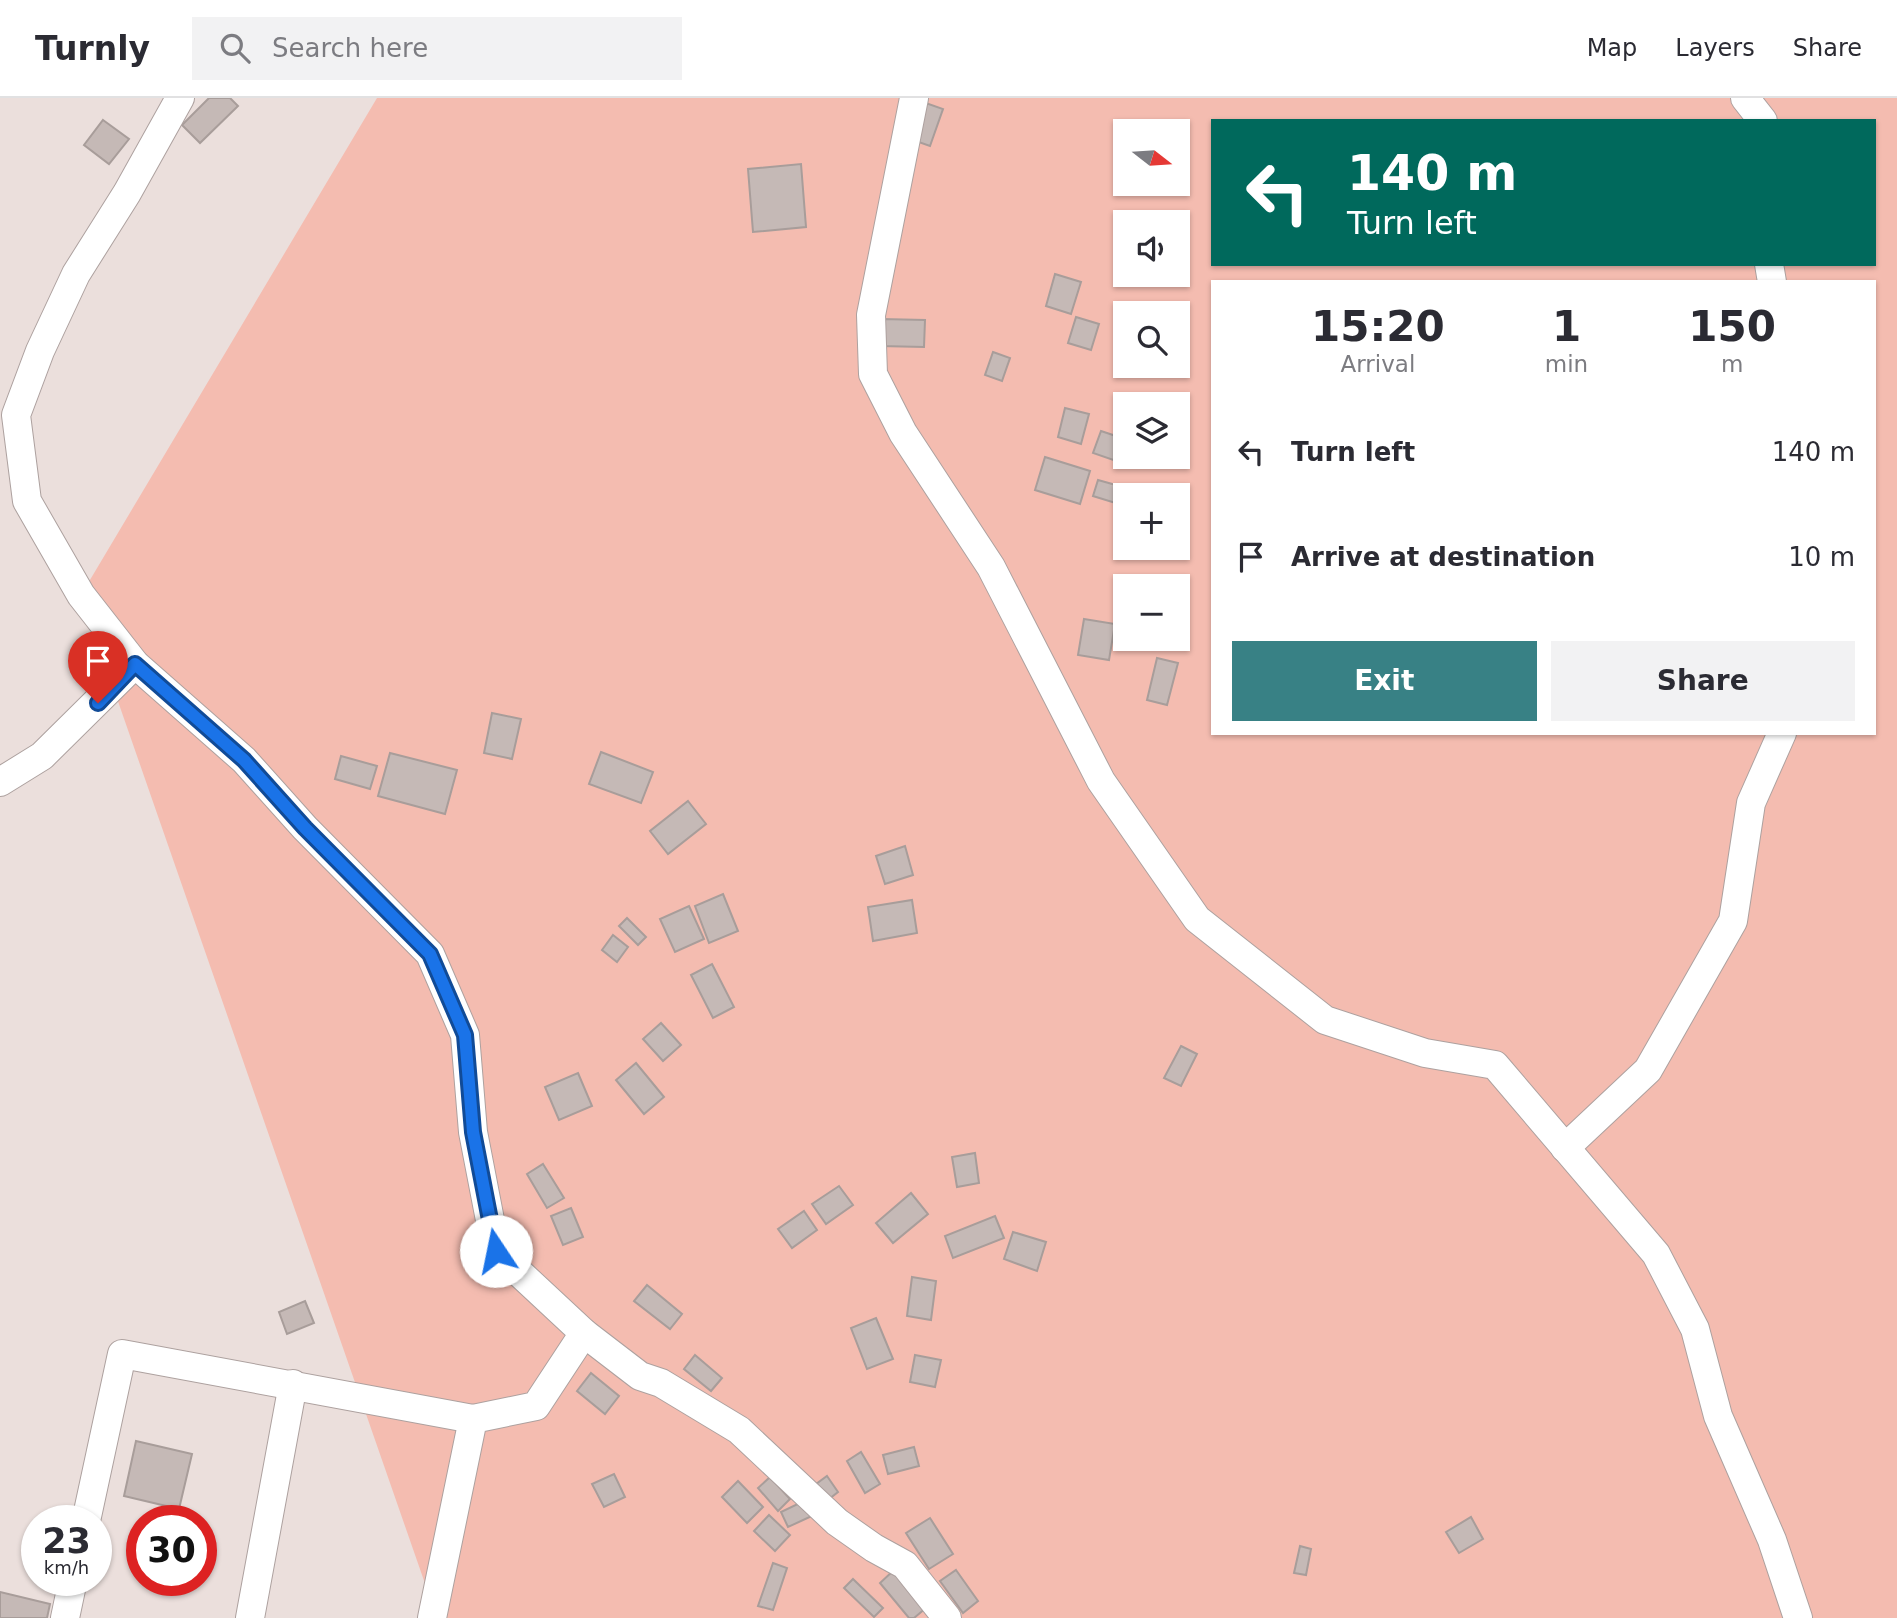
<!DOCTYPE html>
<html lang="en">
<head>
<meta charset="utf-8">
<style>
  body { margin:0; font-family:"DejaVu Sans",sans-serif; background:#f2f2f3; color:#2b2b33; height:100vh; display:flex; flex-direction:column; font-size:26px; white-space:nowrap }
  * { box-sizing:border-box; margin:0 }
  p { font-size:23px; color:#7c7c81 }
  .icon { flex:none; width:38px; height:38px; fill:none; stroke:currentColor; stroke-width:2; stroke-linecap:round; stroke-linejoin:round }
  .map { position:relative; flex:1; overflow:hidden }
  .panel { position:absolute; left:1211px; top:182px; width:665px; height:455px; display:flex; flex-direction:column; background:#fff; border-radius:0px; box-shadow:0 2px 5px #0004 }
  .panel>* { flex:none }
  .banner { position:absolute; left:1211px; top:21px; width:665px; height:147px; border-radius:0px; box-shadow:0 2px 5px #0004; background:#00695c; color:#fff; overflow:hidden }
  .needle { width:46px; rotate:107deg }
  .tools { position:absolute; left:1113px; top:21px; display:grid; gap:14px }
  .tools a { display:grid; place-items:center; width:77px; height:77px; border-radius:0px; background:#fff; box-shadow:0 2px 5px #0004; font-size:35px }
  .speed { position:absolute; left:21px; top:1407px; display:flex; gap:14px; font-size:35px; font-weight:700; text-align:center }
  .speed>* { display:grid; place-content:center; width:91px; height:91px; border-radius:50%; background:#fff; box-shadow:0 2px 5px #0004; line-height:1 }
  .speed small { font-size:18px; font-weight:400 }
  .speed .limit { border:10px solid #d22; background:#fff; color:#111 }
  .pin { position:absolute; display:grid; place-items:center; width:60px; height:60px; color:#fff; margin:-72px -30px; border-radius:50% 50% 50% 0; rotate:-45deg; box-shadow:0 0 7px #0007 }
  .pin .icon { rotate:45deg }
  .me { position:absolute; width:77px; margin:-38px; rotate:349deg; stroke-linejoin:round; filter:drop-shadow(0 0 5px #0008) }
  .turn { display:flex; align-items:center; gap:24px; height:147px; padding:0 21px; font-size:32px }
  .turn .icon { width:91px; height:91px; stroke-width:2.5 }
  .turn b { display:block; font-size:49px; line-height:60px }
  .eta { display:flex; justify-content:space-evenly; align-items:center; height:119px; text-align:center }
  .eta b { font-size:42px; font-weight:600; line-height:49px }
  .action { display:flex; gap:14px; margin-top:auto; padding:14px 21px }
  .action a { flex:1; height:80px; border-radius:0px; background:#388185; color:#fff; font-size:28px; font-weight:600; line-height:80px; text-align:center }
  .action a+a { background:#f2f2f3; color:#2b2b33 }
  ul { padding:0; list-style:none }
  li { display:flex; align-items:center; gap:21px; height:105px; padding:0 21px }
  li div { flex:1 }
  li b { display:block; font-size:26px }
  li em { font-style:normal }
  header { display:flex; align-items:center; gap:42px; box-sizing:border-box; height:98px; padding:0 35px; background:#fff; border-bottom:2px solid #e1e1e2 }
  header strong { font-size:33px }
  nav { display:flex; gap:38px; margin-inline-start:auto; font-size:24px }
  .search { width:490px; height:63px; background:#f2f2f3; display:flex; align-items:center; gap:18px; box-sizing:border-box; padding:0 24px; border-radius:0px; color:#7c7c81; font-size:26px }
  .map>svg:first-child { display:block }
</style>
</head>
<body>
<header>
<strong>Turnly</strong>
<div class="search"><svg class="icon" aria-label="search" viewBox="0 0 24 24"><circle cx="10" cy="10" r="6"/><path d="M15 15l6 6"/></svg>Search here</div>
<nav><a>Map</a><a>Layers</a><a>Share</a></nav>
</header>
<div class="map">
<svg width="1897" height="1520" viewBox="0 0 1897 1520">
  <rect width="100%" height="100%" fill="#ebdfdc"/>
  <!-- green -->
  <path fill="#f4bcb0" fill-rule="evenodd" d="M377,0H1897V1520H437L81,497ZM1213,23H1874V166H1213ZM1125,33H1178V86H1125ZM1125,124H1178V177H1125ZM1213,184H1874V635H1213ZM1125,215H1178V268H1125ZM1125,306H1178V359H1125ZM1125,397H1178V450H1125ZM1125,488H1178V541H1125Z"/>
  <!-- building -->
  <g fill="#c5b9b6" stroke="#a89d9a" stroke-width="2">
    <polygon points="209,0 230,0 238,8 200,45 182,27"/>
    <polygon points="920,3 943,11 930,48 907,40"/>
    <polygon points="103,22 129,41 109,66 84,47"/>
    <polygon points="801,66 806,129 753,134 748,71"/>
    <polygon points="1055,176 1081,184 1071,216 1046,208"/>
    <polygon points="1076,219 1099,226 1091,252 1068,245"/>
    <polygon points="881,221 925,222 924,249 880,248"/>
    <polygon points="993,254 1010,260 1002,283 985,277"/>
    <polygon points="1065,310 1089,316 1081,346 1058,339"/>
    <polygon points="1101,333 1125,341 1125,359 1128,359 1125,366 1093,355"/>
    <polygon points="1045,359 1090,373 1080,406 1035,392"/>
    <polygon points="1098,382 1130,391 1128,397 1125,397 1125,408 1093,398"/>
    <polygon points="1084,521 1115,526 1109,562 1078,557"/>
    <polygon points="1157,560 1178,565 1167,607 1147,602"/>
    <polygon points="492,615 521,621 512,661 484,655"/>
    <polygon points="601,654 653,674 641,705 589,686"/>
    <polygon points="390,655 457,672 445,716 378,698"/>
    <polygon points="341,658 377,668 370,691 335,681"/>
    <polygon points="688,703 706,726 668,756 650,733"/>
    <polygon points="905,748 913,777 885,786 876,758"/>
    <polygon points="723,796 738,833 709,845 695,808"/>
    <polygon points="912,802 917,835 873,843 868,809"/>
    <polygon points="689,808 704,841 675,854 660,821"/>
    <polygon points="627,820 646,839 638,847 619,828"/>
    <polygon points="613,837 628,849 617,864 602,852"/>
    <polygon points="712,866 734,909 713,920 691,877"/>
    <polygon points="661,925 681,947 663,963 643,941"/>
    <polygon points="1181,948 1197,956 1181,988 1164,980"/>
    <polygon points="636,965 664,999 644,1016 616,982"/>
    <polygon points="578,975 592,1008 559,1022 545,989"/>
    <polygon points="975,1055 979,1085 957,1089 952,1059"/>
    <polygon points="543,1066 564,1100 547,1110 527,1076"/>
    <polygon points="839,1088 853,1107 826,1126 812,1106"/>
    <polygon points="911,1095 928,1116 893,1145 876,1125"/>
    <polygon points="571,1110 583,1139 563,1147 551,1118"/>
    <polygon points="804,1113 817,1132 792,1150 778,1131"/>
    <polygon points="995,1118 1004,1140 953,1160 945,1138"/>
    <polygon points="1013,1134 1046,1144 1037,1173 1004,1161"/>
    <polygon points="912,1179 936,1183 931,1222 907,1218"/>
    <polygon points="647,1187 682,1216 670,1231 634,1203"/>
    <polygon points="305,1203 314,1225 287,1236 279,1214"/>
    <polygon points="876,1220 893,1261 867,1271 851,1230"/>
    <polygon points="695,1257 722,1280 711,1293 684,1271"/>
    <polygon points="915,1257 941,1262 935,1289 910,1284"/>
    <polygon points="591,1275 619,1298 605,1316 577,1293"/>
    <polygon points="136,1343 192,1356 179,1411 124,1398"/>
    <polygon points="914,1349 919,1368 888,1376 883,1357"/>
    <polygon points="861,1354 880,1386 865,1395 847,1363"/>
    <polygon points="614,1376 625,1399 604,1409 592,1386"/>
    <polygon points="827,1378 838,1394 824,1405 812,1389"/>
    <polygon points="770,1379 790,1401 778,1413 758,1390"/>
    <polygon points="738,1383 763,1409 747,1425 722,1399"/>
    <polygon points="806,1402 814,1417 788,1429 781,1414"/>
    <polygon points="769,1417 790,1437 775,1453 754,1433"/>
    <polygon points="1471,1419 1483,1441 1459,1455 1446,1434"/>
    <polygon points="930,1420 953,1456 929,1471 906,1435"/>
    <polygon points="1300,1448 1311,1451 1306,1477 1294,1475"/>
    <polygon points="773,1465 787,1470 773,1512 758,1508"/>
    <polygon points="894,1472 926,1510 914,1520 909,1520 880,1485"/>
    <polygon points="956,1472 978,1503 963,1515 940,1483"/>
    <polygon points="853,1481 883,1510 874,1519 844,1490"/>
    <polygon points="0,1494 50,1506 47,1520 0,1520"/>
  </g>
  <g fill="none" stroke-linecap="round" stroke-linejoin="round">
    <defs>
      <g id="minor">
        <polyline points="180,0 127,95 76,176 40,253 16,317 27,403 81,497 135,566 244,662 305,730 430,856 465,937 473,1034 496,1153 584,1235 536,1308 473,1321 432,1520"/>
        <polyline points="914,0 871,217 873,276 903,335 991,469 1101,683 1197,821 1325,922 1425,955 1495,967 1656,1156 1695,1231 1718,1318 1772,1442 1798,1520"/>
        <polyline points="1745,0 1763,23"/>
        <polyline points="1769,166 1772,184"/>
        <polyline points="0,684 42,658 135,566"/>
        <polyline points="1565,1050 1648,972 1733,823 1751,705 1782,635"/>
        <polyline points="584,1235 640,1278 661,1285 739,1332 837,1424 874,1450 905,1467 947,1520"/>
        <polyline points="86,1423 122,1256 473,1321"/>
        <polyline points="65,1520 73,1482"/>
        <polyline points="250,1520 293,1286"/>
      </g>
    </defs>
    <!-- minor casing -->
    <use href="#minor" stroke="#ada19f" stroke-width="30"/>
    <!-- minor -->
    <use href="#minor" stroke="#fff" stroke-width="28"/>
  </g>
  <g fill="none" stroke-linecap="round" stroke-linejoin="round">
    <defs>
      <polyline id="route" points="98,605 135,566 244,662 305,730 430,856 465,937 473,1034 496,1153"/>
    </defs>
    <!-- route casing -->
    <use href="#route" stroke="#114b97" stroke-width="18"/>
    <!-- route -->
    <use href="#route" stroke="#1a73e8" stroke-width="12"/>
  </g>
</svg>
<div class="tools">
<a><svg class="needle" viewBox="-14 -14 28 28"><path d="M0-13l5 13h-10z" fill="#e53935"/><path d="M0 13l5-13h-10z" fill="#7c7c81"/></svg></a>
<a><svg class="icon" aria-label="sound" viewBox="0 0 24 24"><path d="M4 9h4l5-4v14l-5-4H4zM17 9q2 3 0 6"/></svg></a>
<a><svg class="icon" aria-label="search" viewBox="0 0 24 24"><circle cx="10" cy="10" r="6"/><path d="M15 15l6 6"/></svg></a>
<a><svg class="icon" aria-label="layers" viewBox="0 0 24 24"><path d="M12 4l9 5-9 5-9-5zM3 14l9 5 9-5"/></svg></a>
<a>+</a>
<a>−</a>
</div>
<div class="speed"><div>23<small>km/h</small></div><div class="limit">30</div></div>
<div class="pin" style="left:98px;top:605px;background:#d93025"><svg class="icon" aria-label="arrive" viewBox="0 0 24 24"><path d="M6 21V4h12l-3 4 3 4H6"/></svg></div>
<svg class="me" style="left:496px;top:1153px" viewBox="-20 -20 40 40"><circle r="19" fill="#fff"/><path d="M0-13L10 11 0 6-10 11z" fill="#1a73e8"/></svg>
<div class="banner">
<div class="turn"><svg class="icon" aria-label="left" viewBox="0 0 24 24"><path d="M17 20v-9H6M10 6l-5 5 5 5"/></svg><div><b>140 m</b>Turn left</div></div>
</div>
<section class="panel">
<div class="eta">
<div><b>15:20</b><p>Arrival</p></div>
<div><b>1</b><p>min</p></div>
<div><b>150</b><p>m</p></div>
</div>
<ul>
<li><svg class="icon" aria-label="left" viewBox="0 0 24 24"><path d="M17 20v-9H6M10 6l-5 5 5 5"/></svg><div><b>Turn left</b></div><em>140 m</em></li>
<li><svg class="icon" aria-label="arrive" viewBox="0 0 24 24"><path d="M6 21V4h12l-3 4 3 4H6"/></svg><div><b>Arrive at destination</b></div><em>10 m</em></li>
</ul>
<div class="action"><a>Exit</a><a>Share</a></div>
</section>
</div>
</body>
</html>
